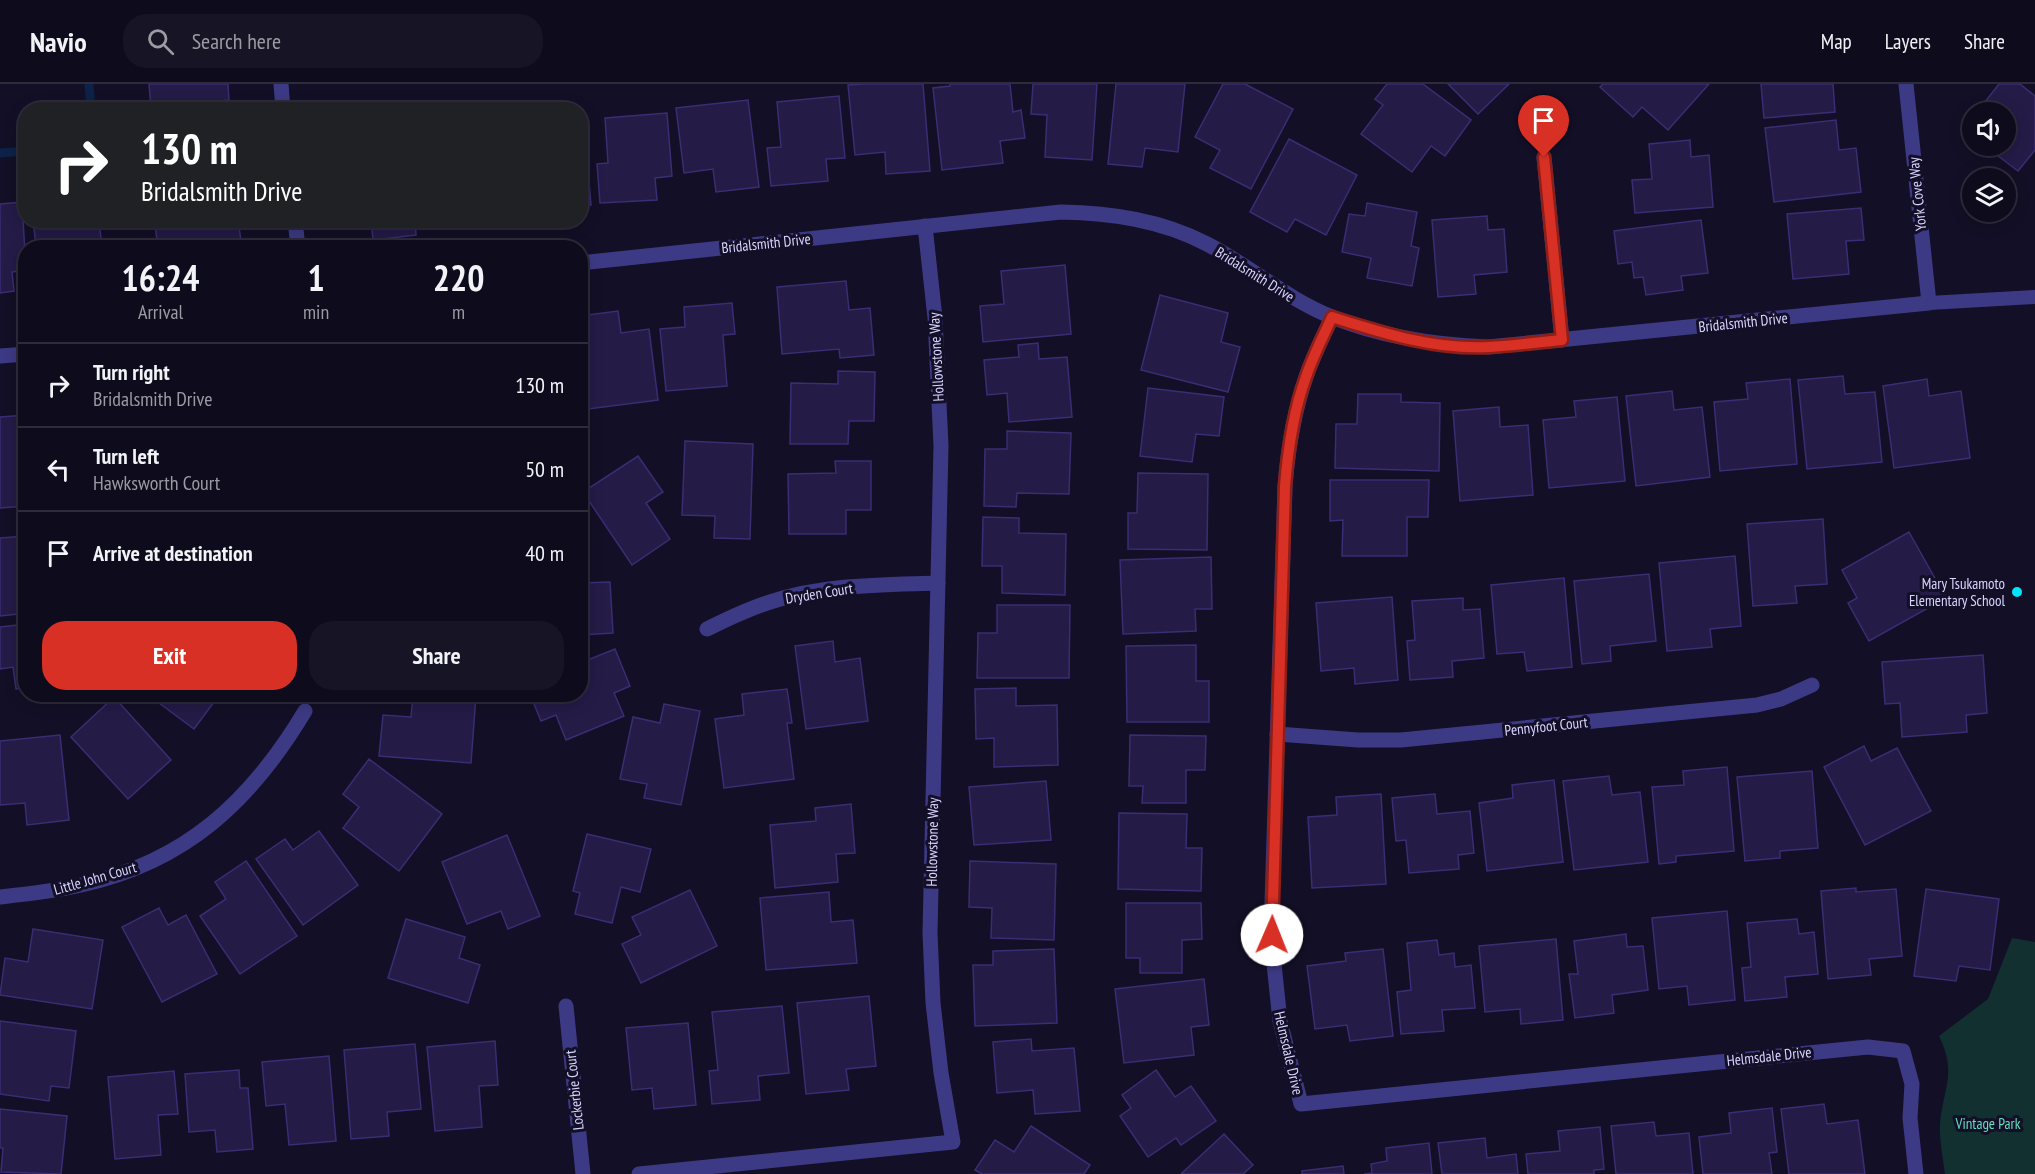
<!DOCTYPE html>
<html lang="en">
<head>
<meta charset="utf-8">
<style>
  body { margin:0; font-family:"PT Sans Narrow",sans-serif; background:#171425; color:#f1f3f6; height:100vh; display:flex; flex-direction:column; font-size:22px; white-space:nowrap }
  * { box-sizing:border-box; margin:0 }
  p { font-size:20px; color:#9b9ba3 }
  .icon { flex:none; width:33px; height:33px; fill:none; stroke:currentColor; stroke-width:2; stroke-linecap:round; stroke-linejoin:round }
  .map { position:relative; flex:1; overflow:hidden }
  .drawer { position:absolute; left:18px; top:156px; width:570px; height:462px; display:flex; flex-direction:column; background:#0e0b1c; border-radius:24px; box-shadow:0 3px 15px #0003,0 0 0 2px #2e2b3b }
  .drawer>* { flex:none }
  .top-card { position:absolute; left:18px; top:18px; width:570px; height:126px; border-radius:24px; box-shadow:0 3px 15px #0003,0 0 0 2px #2e2b3b; background:#202124; color:#fff; overflow:hidden }
  .buttons { position:absolute; left:1962px; top:18px; display:grid; gap:12px }
  .buttons a { display:grid; place-items:center; width:54px; height:54px; border-radius:50%; background:#0e0b1c; box-shadow:0 3px 15px #0003,0 0 0 2px #2e2b3b; font-size:30px }
  .pin { position:absolute; display:grid; place-items:center; width:51px; height:51px; color:#fff; margin:-62px -26px; border-radius:50% 50% 50% 0; rotate:-45deg; box-shadow:0 0 6px #0007 }
  .pin .icon { rotate:45deg }
  .me { position:absolute; width:66px; margin:-33px; rotate:1deg; stroke-linejoin:round; filter:drop-shadow(0 0 4px #0008) }
  .turn { display:flex; align-items:center; gap:21px; height:126px; padding:0 24px; font-size:27px }
  .turn .icon { width:78px; height:78px; stroke-width:2.5 }
  .turn b { display:block; font-size:42px; line-height:51px }
  .eta { display:flex; justify-content:space-evenly; align-items:center; height:102px; text-align:center }
  .eta b { font-size:36px; font-weight:800; line-height:42px }
  .action { display:flex; gap:12px; margin-top:auto; padding:12px 24px }
  .action a { flex:1; height:69px; border-radius:24px; background:#d93025; color:#fff; font-size:24px; font-weight:800; line-height:69px; text-align:center }
  .action a+a { background:#171425; color:#f1f3f6 }
  ul { padding:0; list-style:none }
  li { display:flex; align-items:center; gap:18px; height:84px; padding:0 24px; border-top:2px solid #2e2b3b }
  li div { flex:1 }
  li b { display:block; font-size:22px }
  li em { font-style:normal }
  header { display:flex; align-items:center; gap:36px; box-sizing:border-box; height:84px; padding:0 30px; background:#0e0b1c; border-bottom:2px solid #2e2b3b }
  header strong { font-size:28px }
  nav { display:flex; gap:33px; margin-inline-start:auto; font-size:21px }
  .search { width:420px; height:54px; background:#171425; display:flex; align-items:center; gap:15px; box-sizing:border-box; padding:0 21px; border-radius:24px; color:#9b9ba3; font-size:22px }
  .map>svg:first-child { display:block }
</style>
</head>
<body>
<header>
<strong>Navio</strong>
<div class="search"><svg class="icon" aria-label="search" viewBox="0 0 24 24"><circle cx="10" cy="10" r="6"/><path d="M15 15l6 6"/></svg>Search here</div>
<nav><a>Map</a><a>Layers</a><a>Share</a></nav>
</header>
<div class="map">
<svg width="2035" height="1090" viewBox="0 0 2035 1090">
  <rect width="100%" height="100%" fill="#130f26"/>
  <!-- green -->
  <path fill="#12302f" d="M2012,854L2035,858V1090H1945C1943,1074 1939,1055 1940,1039C1944,1001 1957,990 1939,952L1988,915Z"/>
  <g fill="none" stroke-linecap="round" stroke-linejoin="round">
    <!-- stream -->
    <g stroke="#0c2248" stroke-width="9">
      <polyline points="89,0 91,26"/>
      <polyline points="0,69 26,67"/>
    </g>
  </g>
  <!-- building -->
  <g fill="#241b47" stroke="#3b2d73" stroke-width="1.5">
    <polygon points="149,0 228,0 229,16 151,24"/>
    <polygon points="864,0 923,0 930,87 886,90 885,68 855,71 848,1"/>
    <polygon points="950,0 1010,0 1013,28 1021,26 1025,54 1000,57 1003,79 942,86 933,4 950,2"/>
    <polygon points="1033,0 1097,0 1092,76 1045,73 1047,31 1031,30"/>
    <polygon points="1116,0 1185,0 1178,68 1145,64 1142,83 1108,80"/>
    <polygon points="1223,0 1245,0 1293,25 1251,105 1210,84 1220,66 1195,53"/>
    <polygon points="1387,0 1423,0 1471,36 1445,72 1431,62 1412,88 1361,50 1383,21 1375,15"/>
    <polygon points="1448,0 1509,0 1478,30"/>
    <polygon points="1603,0 1709,0 1668,46 1642,23 1633,33 1600,3"/>
    <polygon points="1761,0 1833,0 1835,28 1764,34"/>
    <polygon points="1999,0 2020,0 2035,12 2035,66 2018,87 1985,62 2006,62 2006,28 1977,28"/>
    <polygon points="839,12 845,74 826,75 828,97 771,102 767,64 781,63 777,18"/>
    <polygon points="748,16 759,103 716,108 713,85 684,89 676,24"/>
    <polygon points="667,29 672,92 655,94 657,116 600,119 597,80 608,79 605,34"/>
    <polygon points="1972,34 1972,52 1964,46"/>
    <polygon points="1836,36 1839,66 1856,64 1861,108 1774,118 1765,44"/>
    <polygon points="1289,55 1357,91 1326,151 1295,135 1287,148 1250,128"/>
    <polygon points="1690,56 1691,73 1709,71 1713,123 1635,129 1632,96 1652,95 1649,60"/>
    <polygon points="580,85 588,85 591,121 580,122"/>
    <polygon points="22,118 26,186 12,188 14,207 0,209 0,120"/>
    <polygon points="1367,119 1417,128 1411,162 1419,164 1412,202 1367,194 1371,174 1342,168 1349,130 1365,132"/>
    <polygon points="1861,124 1864,156 1846,157 1849,190 1793,195 1787,130"/>
    <polygon points="1487,132 1488,146 1504,145 1507,188 1474,191 1476,210 1438,213 1432,136"/>
    <polygon points="33,136 99,136 102,164 55,164 55,161 36,162"/>
    <polygon points="193,136 238,136 242,164 158,164 155,141"/>
    <polygon points="371,136 415,136 416,151 373,156"/>
    <polygon points="439,136 486,136 486,137 440,140"/>
    <polygon points="1701,136 1708,189 1681,192 1683,206 1646,211 1643,193 1634,194 1632,178 1618,180 1614,147"/>
    <polygon points="1065,181 1071,250 983,258 980,222 1004,220 1001,187"/>
    <polygon points="846,197 849,226 870,224 874,271 840,274 839,265 782,270 777,203"/>
    <polygon points="1160,211 1228,229 1221,258 1240,263 1228,308 1141,286"/>
    <polygon points="732,219 735,250 723,251 727,302 666,307 660,245 685,243 684,223"/>
    <polygon points="618,227 621,249 649,245 658,316 588,325 580,268 580,232"/>
    <polygon points="1038,259 1039,275 1067,273 1072,333 1009,338 1007,309 987,311 984,276 1019,273 1018,261"/>
    <polygon points="838,287 875,288 874,337 849,337 848,360 790,360 791,299 838,300"/>
    <polygon points="1843,292 1845,310 1875,308 1882,378 1807,385 1798,296"/>
    <polygon points="1790,295 1797,380 1720,387 1714,318 1748,315 1746,299"/>
    <polygon points="1927,295 1929,312 1961,307 1970,374 1894,384 1883,302"/>
    <polygon points="1148,304 1224,313 1219,352 1196,350 1192,378 1140,372"/>
    <polygon points="1672,307 1674,326 1702,323 1710,393 1636,402 1626,312"/>
    <polygon points="1358,310 1401,310 1401,318 1440,319 1439,387 1335,384 1336,340 1357,340"/>
    <polygon points="1617,313 1625,397 1549,404 1543,336 1576,333 1574,317"/>
    <polygon points="1499,323 1500,343 1528,341 1533,411 1460,417 1453,327"/>
    <polygon points="26,331 26,422 0,424 0,333"/>
    <polygon points="1007,347 1071,349 1069,410 1017,409 1016,423 984,422 985,365 1007,365"/>
    <polygon points="685,357 753,360 750,455 714,454 715,432 682,431"/>
    <polygon points="638,372 663,408 646,419 670,455 632,481 583,408"/>
    <polygon points="835,377 871,377 871,426 846,426 846,450 789,450 788,390 836,389"/>
    <polygon points="1138,389 1208,390 1207,466 1128,465 1128,429 1137,429"/>
    <polygon points="1330,396 1429,396 1428,433 1407,433 1407,472 1342,472 1343,436 1330,437"/>
    <polygon points="983,433 1019,434 1019,449 1066,450 1065,511 1002,509 1002,482 982,482"/>
    <polygon points="1823,435 1827,500 1795,502 1797,519 1753,522 1747,440"/>
    <polygon points="1909,448 1946,514 1869,557 1848,519 1857,514 1842,486"/>
    <polygon points="26,452 26,521 18,521 18,530 0,532 0,454"/>
    <polygon points="1735,472 1741,542 1710,545 1712,563 1667,567 1659,479"/>
    <polygon points="1211,473 1212,525 1195,525 1196,547 1123,550 1120,476"/>
    <polygon points="1649,490 1656,557 1610,562 1611,577 1582,580 1574,497"/>
    <polygon points="1564,494 1572,583 1527,587 1524,568 1497,570 1491,501"/>
    <polygon points="610,498 613,549 580,551 580,499"/>
    <polygon points="1392,513 1398,596 1355,600 1354,584 1321,587 1316,519"/>
    <polygon points="1463,514 1463,526 1480,525 1484,574 1452,577 1453,593 1410,596 1407,557 1415,556 1412,517"/>
    <polygon points="997,521 1070,521 1069,594 977,594 978,549 997,549"/>
    <polygon points="26,540 26,604 16,605 13,583 0,585 0,543"/>
    <polygon points="833,557 835,578 860,574 868,637 806,645 795,562"/>
    <polygon points="1196,561 1196,597 1209,597 1209,638 1127,638 1126,562"/>
    <polygon points="615,565 630,602 614,609 624,632 566,656 556,631 541,637 532,615 542,610 580,610 580,579"/>
    <polygon points="1983,571 1987,629 1966,631 1967,648 1902,653 1900,619 1885,620 1882,578"/>
    <polygon points="1016,604 1016,622 1057,621 1058,681 994,683 994,654 976,655 975,605"/>
    <polygon points="787,605 792,639 787,639 794,695 724,704 715,635 744,631 742,610"/>
    <polygon points="147,610 220,610 194,645"/>
    <polygon points="413,610 476,612 471,679 379,672 383,631 411,633"/>
    <polygon points="114,613 171,676 128,715 71,653"/>
    <polygon points="664,620 700,627 681,721 644,714 647,700 620,695 633,633 660,639"/>
    <polygon points="60,651 69,736 27,741 25,719 0,721 0,657"/>
    <polygon points="1130,651 1206,652 1205,686 1186,686 1186,719 1142,719 1143,702 1129,702"/>
    <polygon points="1864,662 1871,677 1897,664 1931,727 1865,761 1824,683"/>
    <polygon points="369,675 442,730 399,787 343,744 359,723 343,710"/>
    <polygon points="1727,683 1734,767 1676,772 1676,778 1659,780 1652,703 1684,701 1683,687"/>
    <polygon points="1812,687 1818,764 1780,767 1780,774 1745,777 1737,693"/>
    <polygon points="1609,692 1612,711 1640,708 1648,778 1574,786 1563,697"/>
    <polygon points="1554,696 1563,778 1487,787 1479,719 1513,714 1512,701"/>
    <polygon points="1046,697 1051,756 974,761 969,703"/>
    <polygon points="1381,710 1386,800 1312,804 1308,733 1337,731 1336,713"/>
    <polygon points="1435,710 1437,730 1470,727 1474,769 1458,771 1459,785 1409,789 1406,756 1396,757 1392,714"/>
    <polygon points="851,720 855,769 836,770 838,798 775,804 770,741 816,737 815,724"/>
    <polygon points="1119,729 1187,730 1186,764 1202,764 1201,807 1118,805"/>
    <polygon points="319,747 358,801 303,841 256,775 285,755 293,766"/>
    <polygon points="587,750 651,765 640,808 621,803 612,839 575,830 580,809 573,807"/>
    <polygon points="507,751 540,832 508,845 501,827 467,840 442,778"/>
    <polygon points="246,777 297,852 240,890 200,832 226,815 215,798"/>
    <polygon points="970,777 1056,780 1054,856 991,854 992,824 969,823"/>
    <polygon points="1856,804 1856,808 1896,805 1902,872 1869,875 1871,891 1828,895 1821,807"/>
    <polygon points="1926,805 1999,815 1990,886 1959,882 1956,897 1914,892"/>
    <polygon points="690,806 717,862 641,899 622,860 641,851 632,833"/>
    <polygon points="829,808 831,838 853,836 857,879 766,886 760,814"/>
    <polygon points="1126,819 1201,819 1202,855 1182,856 1182,889 1140,889 1140,874 1126,874"/>
    <polygon points="159,824 168,841 186,831 217,890 162,918 122,843"/>
    <polygon points="1727,827 1735,916 1689,921 1687,902 1659,905 1652,834"/>
    <polygon points="406,835 465,853 459,874 480,881 468,919 388,894"/>
    <polygon points="1797,835 1799,850 1814,848 1818,890 1785,893 1787,913 1745,917 1742,884 1751,883 1747,839"/>
    <polygon points="33,845 103,856 92,925 0,911 5,874 28,878"/>
    <polygon points="1626,850 1627,863 1643,862 1648,906 1612,911 1614,929 1575,934 1569,890 1578,890 1574,857"/>
    <polygon points="1556,855 1563,936 1521,940 1520,925 1485,928 1479,862"/>
    <polygon points="1437,856 1439,871 1454,869 1455,883 1471,881 1475,924 1442,926 1444,947 1401,950 1397,908 1411,906 1407,859"/>
    <polygon points="1054,865 1057,939 975,942 973,881 993,881 993,867"/>
    <polygon points="1383,865 1393,952 1350,957 1347,941 1315,945 1307,882 1346,877 1345,869"/>
    <polygon points="1204,895 1209,941 1191,943 1194,971 1124,979 1115,905"/>
    <polygon points="869,912 876,982 846,985 849,1006 806,1010 797,919"/>
    <polygon points="782,922 789,989 758,992 760,1016 712,1020 709,987 718,986 712,928"/>
    <polygon points="0,937 76,947 69,1004 51,1002 49,1017 0,1010"/>
    <polygon points="688,939 696,1021 654,1025 652,1004 632,1006 626,944"/>
    <polygon points="1031,955 1032,967 1074,964 1080,1027 1035,1030 1033,1006 997,1009 993,958"/>
    <polygon points="495,957 498,1001 479,1002 482,1043 435,1047 427,963"/>
    <polygon points="415,960 421,1025 387,1028 389,1052 351,1055 344,966"/>
    <polygon points="329,972 336,1057 289,1061 285,1020 266,1022 262,978"/>
    <polygon points="239,986 240,1004 248,1004 253,1065 217,1068 215,1046 189,1048 185,990"/>
    <polygon points="1156,986 1175,1013 1191,1002 1216,1037 1181,1061 1176,1054 1148,1073 1120,1032 1131,1024 1122,1011"/>
    <polygon points="174,987 178,1030 158,1031 161,1071 115,1075 108,993"/>
    <polygon points="1824,1020 1827,1040 1858,1036 1865,1090 1789,1090 1781,1025"/>
    <polygon points="1772,1024 1777,1068 1769,1069 1772,1090 1703,1090 1699,1053 1731,1049 1729,1029"/>
    <polygon points="0,1025 67,1032 61,1090 1,1088 3,1064 0,1064"/>
    <polygon points="1654,1038 1656,1052 1689,1049 1693,1090 1616,1090 1611,1042"/>
    <polygon points="1031,1042 1090,1081 1084,1090 982,1090 975,1086 995,1056 1014,1068"/>
    <polygon points="1600,1043 1604,1085 1594,1086 1594,1090 1528,1090 1526,1070 1560,1067 1558,1047"/>
    <polygon points="1224,1050 1253,1081 1243,1090 1181,1090"/>
    <polygon points="1485,1054 1487,1074 1516,1070 1518,1090 1442,1090 1438,1059"/>
    <polygon points="1429,1059 1432,1090 1364,1090 1372,1089 1371,1080 1387,1077 1386,1064"/>
    <polygon points="1343,1082 1344,1090 1302,1090 1302,1087"/>
  </g>
  <g fill="none" stroke-linecap="round" stroke-linejoin="round">
    <!-- service -->
    <polyline stroke="#3d3a85" stroke-width="14" points="1929,219 2035,213"/>
    <!-- minor -->
    <g stroke="#3d3a85" stroke-width="15">
      <polyline points="281,0 283,26"/>
      <polyline points="1544,73 1562,256"/>
      <polyline points="295,136 298,164"/>
      <path d="M580,179L1061,128C1111,129 1161,136 1207,160C1250,182 1287,215 1332,233C1382,253 1434,261 1488,263L1929,219L1906,0"/>
      <path d="M1332,233C1323,253 1313,272 1306,293C1294,328 1288,365 1285,402L1271,851L1280,937L1301,1020L1868,963L1903,967L1912,1000L1910,1034L1916,1090"/>
      <polyline points="0,272 26,270"/>
      <path d="M707,545C727,535 748,525 770,518C824,500 882,501 938,499"/>
      <polyline points="1277,650 1358,656 1401,656 1757,621 1781,615 1812,601"/>
      <path d="M0,813C27,810 55,807 81,801C186,778 251,717 305,627"/>
      <polyline points="566,922 583,1090"/>
      <polyline points="639,1090 953,1058 941,989 933,919 930,849 941,362 935,234 925,142"/>
    </g>
  </g>
  <g fill="none" stroke-linecap="round" stroke-linejoin="round">
    <defs>
      <path id="route" d="M1272,851L1285,402C1288,365 1293,328 1306,293C1313,272 1323,253 1332,233C1383,249 1434,266 1489,263C1513,262 1538,258 1562,256L1544,73"/>
    </defs>
    <!-- route casing -->
    <use href="#route" stroke="#8d1f18" stroke-width="15"/>
    <!-- route -->
    <use href="#route" stroke="#d93025" stroke-width="10"/>
  </g>
  <!-- markers -->
  <circle fill="#00e5ff" stroke="#130f26" stroke-width="2" cx="2017" cy="508" r="6"/>
  <g text-anchor="middle" dominant-baseline="central" stroke-width="6" stroke-linejoin="round" paint-order="stroke">
    <!-- street labels -->
    <g font-size="15" fill="#d9d4ff" stroke="#130f26">
      <text transform="translate(1917 110) rotate(-96)">York Cove Way</text>
      <text transform="translate(766 159) rotate(-6)">Bridalsmith Drive</text>
      <text transform="translate(1255 190) rotate(32)">Bridalsmith Drive</text>
      <text transform="translate(1743 238) rotate(-6)">Bridalsmith Drive</text>
      <text transform="translate(936 273) rotate(-93)">Hollowstone Way</text>
      <text transform="translate(819 509) rotate(-9)">Dryden Court</text>
      <text transform="translate(1546 642) rotate(-6)">Pennyfoot Court</text>
      <text transform="translate(932 758) rotate(-89)">Hollowstone Way</text>
      <text transform="translate(95 794) rotate(-16)">Little John Court</text>
      <text transform="translate(1289 969) rotate(77)">Helmsdale Drive</text>
      <text transform="translate(1769 972) rotate(-6)">Helmsdale Drive</text>
      <text transform="translate(574 1006) rotate(-96)">Lockerbie Court</text>
    </g>
    <!-- poi labels -->
    <g font-size="15" fill="#d9d4ff" stroke="#130f26" text-anchor="end">
      <text x="2005" y="499">Mary Tsukamoto<tspan x="2005" dy="17">Elementary School</tspan></text>
    </g>
    <!-- park labels -->
    <g font-size="15" fill="#5fe0c0" stroke="#130f26">
      <text x="1988" y="1039">Vintage Park</text>
    </g>
  </g>
</svg>
<div class="buttons">
<a><svg class="icon" aria-label="sound" viewBox="0 0 24 24"><path d="M4 9h4l5-4v14l-5-4H4zM17 9q2 3 0 6"/></svg></a>
<a><svg class="icon" aria-label="layers" viewBox="0 0 24 24"><path d="M12 4l9 5-9 5-9-5zM3 14l9 5 9-5"/></svg></a>
</div>
<div class="pin" style="left:1544px;top:73px;background:#d93025"><svg class="icon" aria-label="arrive" viewBox="0 0 24 24"><path d="M6 21V4h12l-3 4 3 4H6"/></svg></div>
<svg class="me" style="left:1272px;top:851px" viewBox="-20 -20 40 40"><circle r="19" fill="#fff"/><path d="M0-13L10 11 0 6-10 11z" fill="#d93025"/></svg>
<div class="top-card">
<div class="turn"><svg class="icon" aria-label="right" viewBox="0 0 24 24"><path d="M7 20v-9h11M14 6l5 5-5 5"/></svg><div><b>130 m</b>Bridalsmith Drive</div></div>
</div>
<section class="drawer">
<div class="eta">
<div><b>16:24</b><p>Arrival</p></div>
<div><b>1</b><p>min</p></div>
<div><b>220</b><p>m</p></div>
</div>
<ul>
<li><svg class="icon" aria-label="right" viewBox="0 0 24 24"><path d="M7 20v-9h11M14 6l5 5-5 5"/></svg><div><b>Turn right</b><p>Bridalsmith Drive</p></div><em>130 m</em></li>
<li><svg class="icon" aria-label="left" viewBox="0 0 24 24"><path d="M17 20v-9H6M10 6l-5 5 5 5"/></svg><div><b>Turn left</b><p>Hawksworth Court</p></div><em>50 m</em></li>
<li><svg class="icon" aria-label="arrive" viewBox="0 0 24 24"><path d="M6 21V4h12l-3 4 3 4H6"/></svg><div><b>Arrive at destination</b></div><em>40 m</em></li>
</ul>
<div class="action"><a>Exit</a><a>Share</a></div>
</section>
</div>
</body>
</html>
